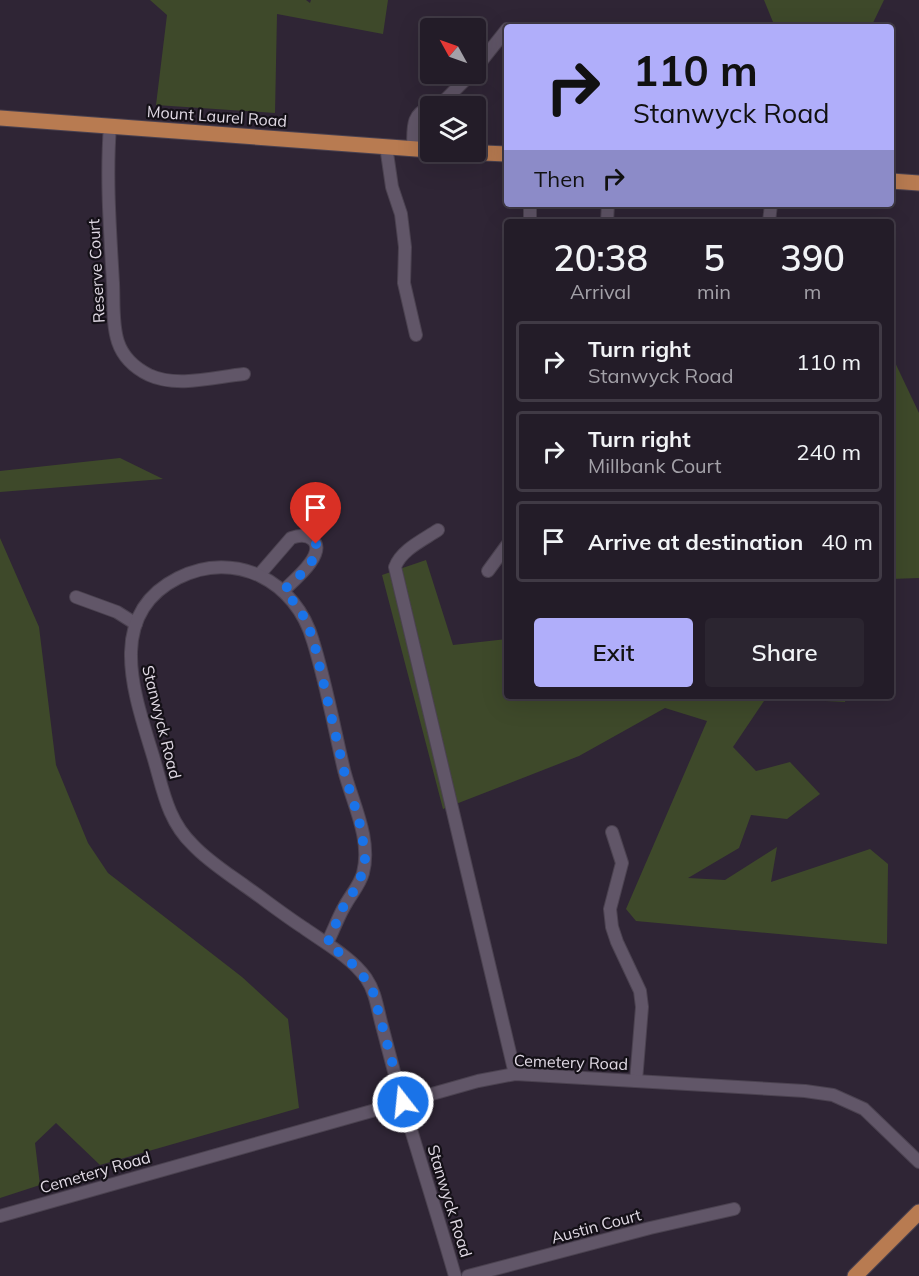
<!DOCTYPE html>
<html lang="en">
<head>
<meta charset="utf-8">
<style>
  body { margin:0; font-family:Mulish,sans-serif; background:#2b2530; color:#f1f3f6; height:100vh; display:flex; flex-direction:column; font-size:22px; white-space:nowrap }
  * { box-sizing:border-box; margin:0 }
  p { font-size:20px; color:#a3a1a8 }
  .icon { flex:none; width:33px; height:33px; fill:none; stroke:currentColor; stroke-width:2; stroke-linecap:round; stroke-linejoin:round }
  .map { position:relative; flex:1; overflow:hidden }
  .drawer { position:absolute; left:504px; top:219px; width:390px; height:480px; display:flex; flex-direction:column; background:#231c28; border-radius:6px; box-shadow:0 6px 24px #0002,0 0 0 2px #403a45 }
  .drawer>* { flex:none }
  .hud { position:absolute; left:504px; top:24px; width:390px; height:183px; border-radius:6px; box-shadow:0 6px 24px #0002,0 0 0 2px #403a45; background:#b0aefa; color:#111; overflow:hidden }
  .needle { width:39px; rotate:310deg }
  .fabs { position:absolute; left:420px; top:18px; display:grid; gap:12px }
  .fabs a { display:grid; place-items:center; width:66px; height:66px; border-radius:6px; background:#231c28; box-shadow:0 6px 24px #0002,0 0 0 2px #403a45; font-size:30px }
  .pin { position:absolute; display:grid; place-items:center; width:51px; height:51px; color:#fff; margin:-62px -26px; border-radius:50% 50% 50% 0; rotate:-45deg; box-shadow:0 0 6px #0007 }
  .pin .icon { rotate:45deg }
  .me { position:absolute; width:66px; margin:-33px; rotate:344deg; stroke-linejoin:round; filter:drop-shadow(0 0 4px #0008) }
  .turn { display:flex; align-items:center; gap:21px; height:126px; padding:0 30px; font-size:27px }
  .turn .icon { width:78px; height:78px; stroke-width:2.5 }
  .turn b { display:block; font-size:42px; line-height:51px }
  .then { display:flex; align-items:center; height:57px; padding:0 30px; background:#0003; gap:12px; font-size:22px }
  .eta { display:flex; justify-content:space-evenly; align-items:center; height:102px; text-align:center }
  .eta b { font-size:36px; font-weight:600; line-height:42px }
  .action { display:flex; gap:12px; margin-top:auto; padding:12px 30px }
  .action a { flex:1; height:69px; border-radius:6px; background:#b0aefa; color:#111; font-size:24px; font-weight:600; line-height:69px; text-align:center }
  .action a+a { background:#2b2530; color:#f1f3f6 }
  ul { padding:0; list-style:none }
  li { display:flex; align-items:center; gap:18px; height:81px; margin:0 12px 9px; padding:0 18px; border:3px solid #403a45; border-radius:6px }
  li div { flex:1 }
  li b { display:block; font-size:22px }
  li em { font-style:normal }
  .map>svg:first-child { display:block }
</style>
</head>
<body>
<div class="map">
<svg width="919" height="1276" viewBox="0 0 919 1276">
  <rect width="100%" height="100%" fill="#2f2535"/>
  <!-- green -->
  <g fill="#3e492a">
    <polygon points="150,0 306,0 310,3 311,0 388,0 383,34 277,14 275,113 156,105 167,15"/>
    <polygon points="764,0 884,0 871,27 775,27"/>
    <polygon points="891,354 919,413 919,578 891,579"/>
    <polygon points="120,458 163,479 0,492 0,471"/>
    <polygon points="0,538 39,627 56,765 88,843 108,873 242,977 288,1019 299,1108 100,1165 56,1123 35,1143 40,1185 0,1198"/>
    <polygon points="426,560 453,645 507,639 507,696 846,696 845,702 766,698 733,747 756,771 790,762 820,794 787,819 751,815 739,848 688,878 725,880 777,847 771,882 870,849 888,864 887,944 636,921 626,909 707,721 665,708 579,756 443,809 382,575"/>
  </g>
  <g fill="none" stroke-linecap="round" stroke-linejoin="round">
    <defs>
      <g id="minor">
        <polyline points="476,68 507,29"/>
        <polyline points="431,106 444,101 471,74"/>
        <path d="M110,126C106,178 110,230 113,283C114,302 112,324 118,342C123,357 135,368 149,375C177,388 215,377 244,374"/>
        <polyline points="386,146 392,187 401,214 405,247 404,283 416,335"/>
        <path d="M413,148C414,129 410,115 430,107"/>
        <polyline points="530,222 530,204"/>
        <polyline points="607,222 608,204"/>
        <polyline points="769,222 771,204"/>
        <path d="M438,530C423,540 401,550 395,567L515,1074"/>
        <polyline points="488,571 507,545"/>
        <path d="M259,575L291,538C299,535 307,534 313,540C327,554 293,581 284,590"/>
        <polyline points="76,597 117,612 136,624"/>
        <polyline points="612,832 622,863 610,909 612,927 617,942 640,991 642,1007 636,1081"/>
        <path d="M327,943C334,930 339,914 347,902C353,892 360,884 363,873C372,839 352,802 344,770C334,727 326,683 313,641C296,581 235,549 178,578C104,615 135,696 153,756C163,789 167,820 193,845C208,861 227,873 245,886C265,900 284,915 304,928C325,943 351,957 366,978C375,991 377,1006 381,1022C386,1041 391,1060 396,1079C415,1145 436,1210 455,1276"/>
        <polyline points="0,1216 478,1081 515,1074 805,1091 833,1095 864,1109 919,1162"/>
        <polyline points="468,1276 650,1228 734,1209"/>
      </g>
      <g id="major">
        <polyline points="0,118 430,150"/>
        <polyline points="460,152 507,154"/>
        <polyline points="891,181 919,183"/>
        <polyline points="855,1276 919,1212"/>
      </g>
    </defs>
    <!-- minor casing -->
    <use href="#minor" stroke="#4b4250" stroke-width="14"/>
    <!-- major casing -->
    <use href="#major" stroke="#4b4250" stroke-width="17"/>
    <!-- minor -->
    <use href="#minor" stroke="#615668" stroke-width="12"/>
    <!-- major -->
    <use href="#major" stroke="#b87b51" stroke-width="15"/>
  </g>
  <g fill="none" stroke-linecap="round" stroke-linejoin="round">
    <!-- route -->
    <path stroke="#1a73e8" stroke-width="10" stroke-dasharray="0 18" d="M316,544C319,562 296,578 284,590L301,611L313,638L345,775L359,820L364,847L365,860L359,884L345,903L327,944C346,956 362,971 373,992L403,1102"/>
  </g>
  <g text-anchor="middle" dominant-baseline="central" stroke-width="4.5" stroke-linejoin="round" paint-order="stroke">
    <!-- street labels -->
    <g font-size="16" fill="#e0d9e4" stroke="#141017">
      <text transform="translate(217 116) rotate(4)">Mount Laurel Road</text>
      <text transform="translate(96 271) rotate(-93)">Reserve Court</text>
      <text transform="translate(162 722) rotate(76)">Stanwyck Road</text>
      <text transform="translate(571 1062) rotate(2)">Cemetery Road</text>
      <text transform="translate(95 1172) rotate(-16)">Cemetery Road</text>
      <text transform="translate(450 1201) rotate(73)">Stanwyck Road</text>
      <text transform="translate(596 1226) rotate(-15)">Austin Court</text>
    </g>
  </g>
</svg>
<div class="fabs">
<a><svg class="needle" viewBox="-14 -14 28 28"><path d="M0-13l5 13h-10z" fill="#e53935"/><path d="M0 13l5-13h-10z" fill="#a3a1a8"/></svg></a>
<a><svg class="icon" aria-label="layers" viewBox="0 0 24 24"><path d="M12 4l9 5-9 5-9-5zM3 14l9 5 9-5"/></svg></a>
</div>
<div class="pin" style="left:316px;top:544px;background:#d93025"><svg class="icon" aria-label="arrive" viewBox="0 0 24 24"><path d="M6 21V4h12l-3 4 3 4H6"/></svg></div>
<svg class="me" style="left:403px;top:1102px" viewBox="-20 -20 40 40"><circle r="17" fill="#1a73e8" stroke="#fff" stroke-width="3"/><path d="M0-11L8 9 0 5-8 9z" fill="#fff"/></svg>
<div class="hud">
<div class="turn"><svg class="icon" aria-label="right" viewBox="0 0 24 24"><path d="M7 20v-9h11M14 6l5 5-5 5"/></svg><div><b>110 m</b>Stanwyck Road</div></div>
<div class="then">Then<svg class="icon" aria-label="right" viewBox="0 0 24 24"><path d="M7 20v-9h11M14 6l5 5-5 5"/></svg></div>
</div>
<section class="drawer">
<div class="eta">
<div><b>20:38</b><p>Arrival</p></div>
<div><b>5</b><p>min</p></div>
<div><b>390</b><p>m</p></div>
</div>
<ul>
<li><svg class="icon" aria-label="right" viewBox="0 0 24 24"><path d="M7 20v-9h11M14 6l5 5-5 5"/></svg><div><b>Turn right</b><p>Stanwyck Road</p></div><em>110 m</em></li>
<li><svg class="icon" aria-label="right" viewBox="0 0 24 24"><path d="M7 20v-9h11M14 6l5 5-5 5"/></svg><div><b>Turn right</b><p>Millbank Court</p></div><em>240 m</em></li>
<li><svg class="icon" aria-label="arrive" viewBox="0 0 24 24"><path d="M6 21V4h12l-3 4 3 4H6"/></svg><div><b>Arrive at destination</b></div><em>40 m</em></li>
</ul>
<div class="action"><a>Exit</a><a>Share</a></div>
</section>
</div>
</body>
</html>
